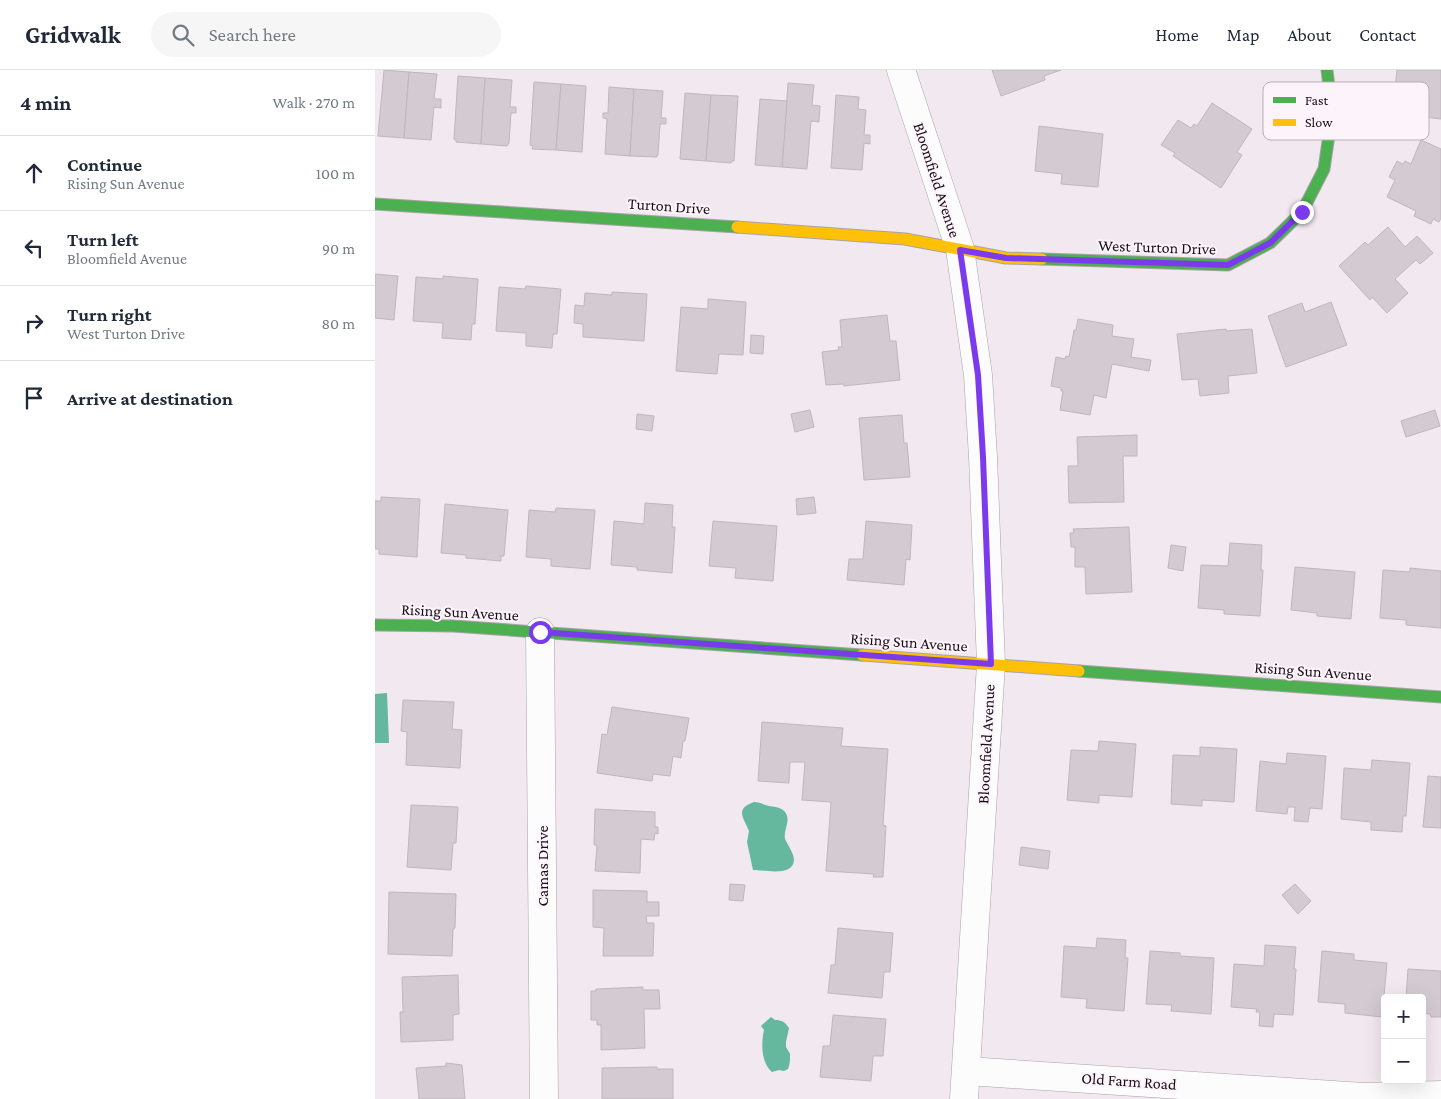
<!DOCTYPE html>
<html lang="en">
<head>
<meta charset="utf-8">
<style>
  body { margin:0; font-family:"Crimson Pro",serif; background:#f6f6f7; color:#1f2937 }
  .controls { position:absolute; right:15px; bottom:15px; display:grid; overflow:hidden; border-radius:5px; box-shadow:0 5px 20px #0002 }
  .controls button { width:45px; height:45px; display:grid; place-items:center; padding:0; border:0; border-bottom:1px solid #e0e1e3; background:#fff; color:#1f2937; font:25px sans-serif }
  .stop { position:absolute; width:15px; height:15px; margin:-11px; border:4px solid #7c3aed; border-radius:50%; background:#fff }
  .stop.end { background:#7c3aed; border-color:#fff; box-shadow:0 1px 5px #0008 }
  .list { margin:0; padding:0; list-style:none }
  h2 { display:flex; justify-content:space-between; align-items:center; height:65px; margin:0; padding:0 20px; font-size:21px }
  h2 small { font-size:16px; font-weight:400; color:#747a83 }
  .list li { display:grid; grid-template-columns:32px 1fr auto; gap:15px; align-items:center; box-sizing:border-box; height:75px; padding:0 20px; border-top:1px solid #e0e1e3 }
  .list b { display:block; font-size:19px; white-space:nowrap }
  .list p { margin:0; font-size:16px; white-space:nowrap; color:#747a83 }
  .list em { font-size:16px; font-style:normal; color:#747a83 }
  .icon { flex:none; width:28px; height:28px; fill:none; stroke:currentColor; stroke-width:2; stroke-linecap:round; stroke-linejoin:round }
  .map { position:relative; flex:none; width:1066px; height:1029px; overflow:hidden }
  header { display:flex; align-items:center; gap:30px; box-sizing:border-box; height:70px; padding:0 25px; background:#fff; border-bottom:1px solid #e0e1e3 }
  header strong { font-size:24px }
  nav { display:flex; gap:28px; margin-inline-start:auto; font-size:18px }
  .search { width:350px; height:45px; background:#f6f6f7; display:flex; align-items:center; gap:12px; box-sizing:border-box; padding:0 18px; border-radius:28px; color:#747a83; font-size:19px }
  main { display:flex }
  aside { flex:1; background:#fff }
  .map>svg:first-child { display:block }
</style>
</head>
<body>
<header>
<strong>Gridwalk</strong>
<div class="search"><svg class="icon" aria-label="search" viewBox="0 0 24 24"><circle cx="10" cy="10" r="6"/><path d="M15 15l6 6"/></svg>Search here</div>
<nav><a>Home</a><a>Map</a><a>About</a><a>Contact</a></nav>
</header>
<main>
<aside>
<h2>4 min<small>Walk · 270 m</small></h2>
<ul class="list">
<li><svg class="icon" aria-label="ahead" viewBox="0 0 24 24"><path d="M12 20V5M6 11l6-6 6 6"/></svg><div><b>Continue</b><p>Rising Sun Avenue</p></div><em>100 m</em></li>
<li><svg class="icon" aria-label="left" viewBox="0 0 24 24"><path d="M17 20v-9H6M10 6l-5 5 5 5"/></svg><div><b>Turn left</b><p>Bloomfield Avenue</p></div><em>90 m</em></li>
<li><svg class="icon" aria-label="right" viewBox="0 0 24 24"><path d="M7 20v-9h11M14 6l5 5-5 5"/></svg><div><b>Turn right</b><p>West Turton Drive</p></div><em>80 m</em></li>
<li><svg class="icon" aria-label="arrive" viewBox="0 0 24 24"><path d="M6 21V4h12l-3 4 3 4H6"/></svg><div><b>Arrive at destination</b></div></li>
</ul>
</aside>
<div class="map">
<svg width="1066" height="1029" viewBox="0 0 1066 1029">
  <rect width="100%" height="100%" fill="#f2e8f0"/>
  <!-- water -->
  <g fill="#65b89d">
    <path d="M12 623 14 673H0V624Z"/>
    <path d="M379 732C385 732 389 735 394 736 405 737 415 740 412 754 411 759 409 763 410 769 413 775 419 784 419 790 418 807 390 800 378 800L372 772 374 761C369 748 359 739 379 732Z"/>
    <path d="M396 947 400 950C407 950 410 952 414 958L411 972V977L415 984C415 989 415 995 413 999L409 1001 404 1000 397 1002C386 993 386 973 389 960L386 956Z"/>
  </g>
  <!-- building -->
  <g fill="#d3cbd1" stroke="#bfb7bd">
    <path d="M9 0 34 2 29 68 3 66Z"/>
    <path d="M617 0H686L669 6 670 10 626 26Z"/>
    <path d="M1022 0H1066V49L1032 45 1031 50 1017 48Z"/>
    <path d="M34 2 62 4 59 29H66V38L59 37 56 70 29 68Z"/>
    <path d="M83 6 110 8 106 74 81 72V70L79 69Z"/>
    <path d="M110 8 137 10 135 37H141V43H136L134 73 132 76 106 74Z"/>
    <path d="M159 12 186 14 181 80 157 79 158 76 155 75Z"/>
    <path d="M413 13 439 15 437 35 445 36 444 52 436 51 432 99 407 97Z"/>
    <path d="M186 14 211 16 207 82 181 80Z"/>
    <path d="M234 17 259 19 255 86 230 84 232 49 228 48V43H233Z"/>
    <path d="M259 19 288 21 286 48H291V54H285L283 85H282V87L255 86Z"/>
    <path d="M310 23 336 25 331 91 305 89Z"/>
    <path d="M336 25 363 26 359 91H357L356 93 331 91Z"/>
    <path d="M461 25 484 27 483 39 491 40 489 65H495V74L489 73 487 100 456 98Z"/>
    <path d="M385 29 412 31 407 97 380 95Z"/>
    <path d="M837 33 877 59 862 82 867 85 846 118 798 86 800 83 786 75 803 50 816 58 819 54 822 56Z"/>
    <path d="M664 56 728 64 723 117 686 114 687 104 660 101Z"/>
    <path d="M1046 70 1066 79V148L1064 152 1058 149 1056 154 1039 146 1041 141 1012 127 1020 110 1014 107 1022 91 1028 94 1030 91 1036 94Z"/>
    <path d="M1013 157 1030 177 1042 166 1058 183 1045 194 1041 190 1020 209 1033 223 1012 243 997 227 995 230 964 196 990 172 993 175Z"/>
    <path d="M0 204 23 206 19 250 0 248Z"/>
    <path d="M68 206 103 209 100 254H97L96 270 67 268 68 253 38 251 41 207 68 209Z"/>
    <path d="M151 216 186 219 182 264H178L177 278 151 276V263L121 261 124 217 150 219Z"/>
    <path d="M237 222 272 224 269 271 208 267V254L199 253 200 235 209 236 210 223 237 225Z"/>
    <path d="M333 229 371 232 368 285 344 284 342 304 301 301 306 237 333 239Z"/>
    <path d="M956 232 972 275 911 297 893 246 927 233 930 242Z"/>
    <path d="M512 245 515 271H521L525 310 469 316 468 314 451 315 447 282 464 280 463 277H467L465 250Z"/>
    <path d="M703 249 738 255 737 266 759 269 756 287 776 290 774 301 737 294 731 328 719 325 715 345 685 340 688 321H686V318L676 316 681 287 690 289 691 286 694 287 699 260H701Z"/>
    <path d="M851 259V261L877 259 882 303 853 306 854 323 825 326 823 309 807 310 802 264Z"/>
    <path d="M376 265 389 266 388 284 375 283Z"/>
    <path d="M435 340 439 357 420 362 416 344Z"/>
    <path d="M1060 340 1065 356 1031 367 1026 351Z"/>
    <path d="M262 344 279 346 277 361 261 359Z"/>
    <path d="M527 345 529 373H532L535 407 489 410 484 348Z"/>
    <path d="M762 365V386H748L749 432 694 433 693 396H703L702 367Z"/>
    <path d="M6 427 45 429 42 487 4 484V479H0V431H6Z"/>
    <path d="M439 427 441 443 422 445 421 429Z"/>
    <path d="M270 433 298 435 297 457H300L297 503 262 500V497L236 495 239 451 269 454Z"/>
    <path d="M70 434 133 440 129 486H126V491L91 488V485L66 483Z"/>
    <path d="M181 438 220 440 215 499 176 496V489L151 487 154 440 180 442Z"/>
    <path d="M338 451 402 456 398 511 360 508 361 498 334 496Z"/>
    <path d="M491 451 537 455 535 490 531 489 529 515 472 510 474 489H488Z"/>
    <path d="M754 457 757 522 711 524 710 497H700V477H696L695 463H699L698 459Z"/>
    <path d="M855 473 887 475 886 500H888L885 546 849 544V540L823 538 826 495 853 496Z"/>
    <path d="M796 475 811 477 808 501 793 498Z"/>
    <path d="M920 497 980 502 976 549 942 546V543L916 540Z"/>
    <path d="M1035 498 1066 501V558L1031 555V550L1005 548 1008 500 1035 502Z"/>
    <path d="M28 630 79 632 77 659 87 660 85 698 31 695 32 662 26 661Z"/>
    <path d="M237 637 314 648 310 671H308L306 688 298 686 295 706 278 704 277 711 222 703 227 664 232 665Z"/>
    <path d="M387 652 468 658 466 676 513 679 508 755 511 756 508 807H498L499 804 451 801 456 732 427 730 430 692H415L414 713 383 711Z"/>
    <path d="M724 671 761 674 757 727 724 725V733L692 730 696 680 723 681Z"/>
    <path d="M825 677 862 679 859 732 827 730V736L796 734 798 685 825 686Z"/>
    <path d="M912 683 951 686 947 739 935 738 933 752 919 751 920 737H913L912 744 881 741 885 691 911 694Z"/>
    <path d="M997 690 1035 693 1031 746H1028L1027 762 996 760V752L966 749 969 698 996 700Z"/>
    <path d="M1053 706 1066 707V758L1048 757Z"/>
    <path d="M36 735 83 737 81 773H78L76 800 32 797Z"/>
    <path d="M220 739 280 742V757H283V764L280 763 279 770 266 769 265 803 220 801 222 775H219Z"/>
    <path d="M646 777 675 781 673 799 644 795Z"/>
    <path d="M355 814 370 815 368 831 354 830Z"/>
    <path d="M920 814 936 831 923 844 907 825Z"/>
    <path d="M218 820 272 821V832H284V846H271L272 853H279L278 886H228L229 858 218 857Z"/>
    <path d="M14 822 81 824 80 858 78 859 77 886 13 884Z"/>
    <path d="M463 858 518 863 515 902H509L507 928 453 923 456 895H460Z"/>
    <path d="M722 868 751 870 750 888H753L749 941 711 938 712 929 686 927 689 876 721 878Z"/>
    <path d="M890 875 921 877 919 899H921L918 945 899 944 898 957 884 956 885 942H881L882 939 856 937 859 894 889 896Z"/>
    <path d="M775 881 805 883V886L839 888 836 944 796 941 797 935 771 934Z"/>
    <path d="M947 881 979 884V890L1012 893 1007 947 970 943V934L943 932Z"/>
    <path d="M1033 899 1066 901V947H1056L1055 944 1047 943V928H1031Z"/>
    <path d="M83 905 84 944 78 945V970L26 972 25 942H28L27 907Z"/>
    <path d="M268 917V920H284L285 939H269L270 978 226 980V955H222V950H216V921H221V919Z"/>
    <path d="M458 945 511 949 508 986H498L496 1011 445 1007 448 976H455Z"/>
    <path d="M71 993 87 995 90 1029H44L41 998 71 996Z"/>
    <path d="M282 997V999H298V1029H227V998Z"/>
  </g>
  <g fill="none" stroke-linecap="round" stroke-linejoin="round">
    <!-- street casing -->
    <g stroke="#a9a2a8" stroke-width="29">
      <g id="street">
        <path d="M526 0 585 179 603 305 608 387 616 594 589 1029"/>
        <path d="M165 562 169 1029"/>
        <path d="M592 1001 988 1027 1066 1025"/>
      </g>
    </g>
    <!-- fast casing -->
    <g stroke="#a9a2a8" stroke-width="13">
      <g id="fast">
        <path d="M0 134 362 157"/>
        <path d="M667 189 853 195 895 173 927 142 949 99 957 44 952 0"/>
        <path d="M0 555 78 556 487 585"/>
        <path d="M704 601 1066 627"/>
      </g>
    </g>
    <!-- slow casing -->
    <g stroke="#a9a2a8" stroke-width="13">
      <g id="slow">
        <path d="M362 157 530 169 631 188 667 189"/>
        <path d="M487 585 704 601"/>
      </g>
    </g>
    <!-- street -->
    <use href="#street" stroke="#fdfcfd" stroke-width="28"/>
    <!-- fast -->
    <use href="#fast" stroke="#4caf50" stroke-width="11"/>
    <!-- slow -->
    <use href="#slow" stroke="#ffc107" stroke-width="11"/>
  </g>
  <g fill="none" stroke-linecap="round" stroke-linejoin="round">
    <!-- route -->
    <path stroke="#7c3aed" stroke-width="6" d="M165 562 616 594 608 387 603 305 585 180 631 188 853 195 895 173 927 142"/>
  </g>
  <g text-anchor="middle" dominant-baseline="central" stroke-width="4" stroke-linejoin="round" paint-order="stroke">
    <!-- street labels -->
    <g font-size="16" fill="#160f14" stroke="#fdf4fb">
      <text transform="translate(562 110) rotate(72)">Bloomfield Avenue</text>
      <text transform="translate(294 136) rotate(4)">Turton Drive</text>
      <text transform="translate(782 177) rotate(2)">West Turton Drive</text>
      <text transform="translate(85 542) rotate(3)">Rising Sun Avenue</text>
      <text transform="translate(534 572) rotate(4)">Rising Sun Avenue</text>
      <text transform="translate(938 601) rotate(4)">Rising Sun Avenue</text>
      <text transform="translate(611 674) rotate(-87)">Bloomfield Avenue</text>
      <text transform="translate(167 796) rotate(-90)">Camas Drive</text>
      <text transform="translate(754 1011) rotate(4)">Old Farm Road</text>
    </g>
  </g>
  <!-- legend -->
  <rect x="888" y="12" width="166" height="58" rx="8" fill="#fdf4fb" stroke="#b8afb6" stroke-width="1"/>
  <rect x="898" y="27" width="23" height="6" fill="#4caf50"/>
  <rect x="898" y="49" width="23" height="7" fill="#ffc107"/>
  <g font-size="14" fill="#160f14">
    <text x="930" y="35">Fast</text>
    <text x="930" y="57">Slow</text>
  </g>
</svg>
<div class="controls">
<button>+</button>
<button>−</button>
</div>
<div class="stop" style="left:165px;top:562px"></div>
<div class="stop end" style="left:927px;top:142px"></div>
</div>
</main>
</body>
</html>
